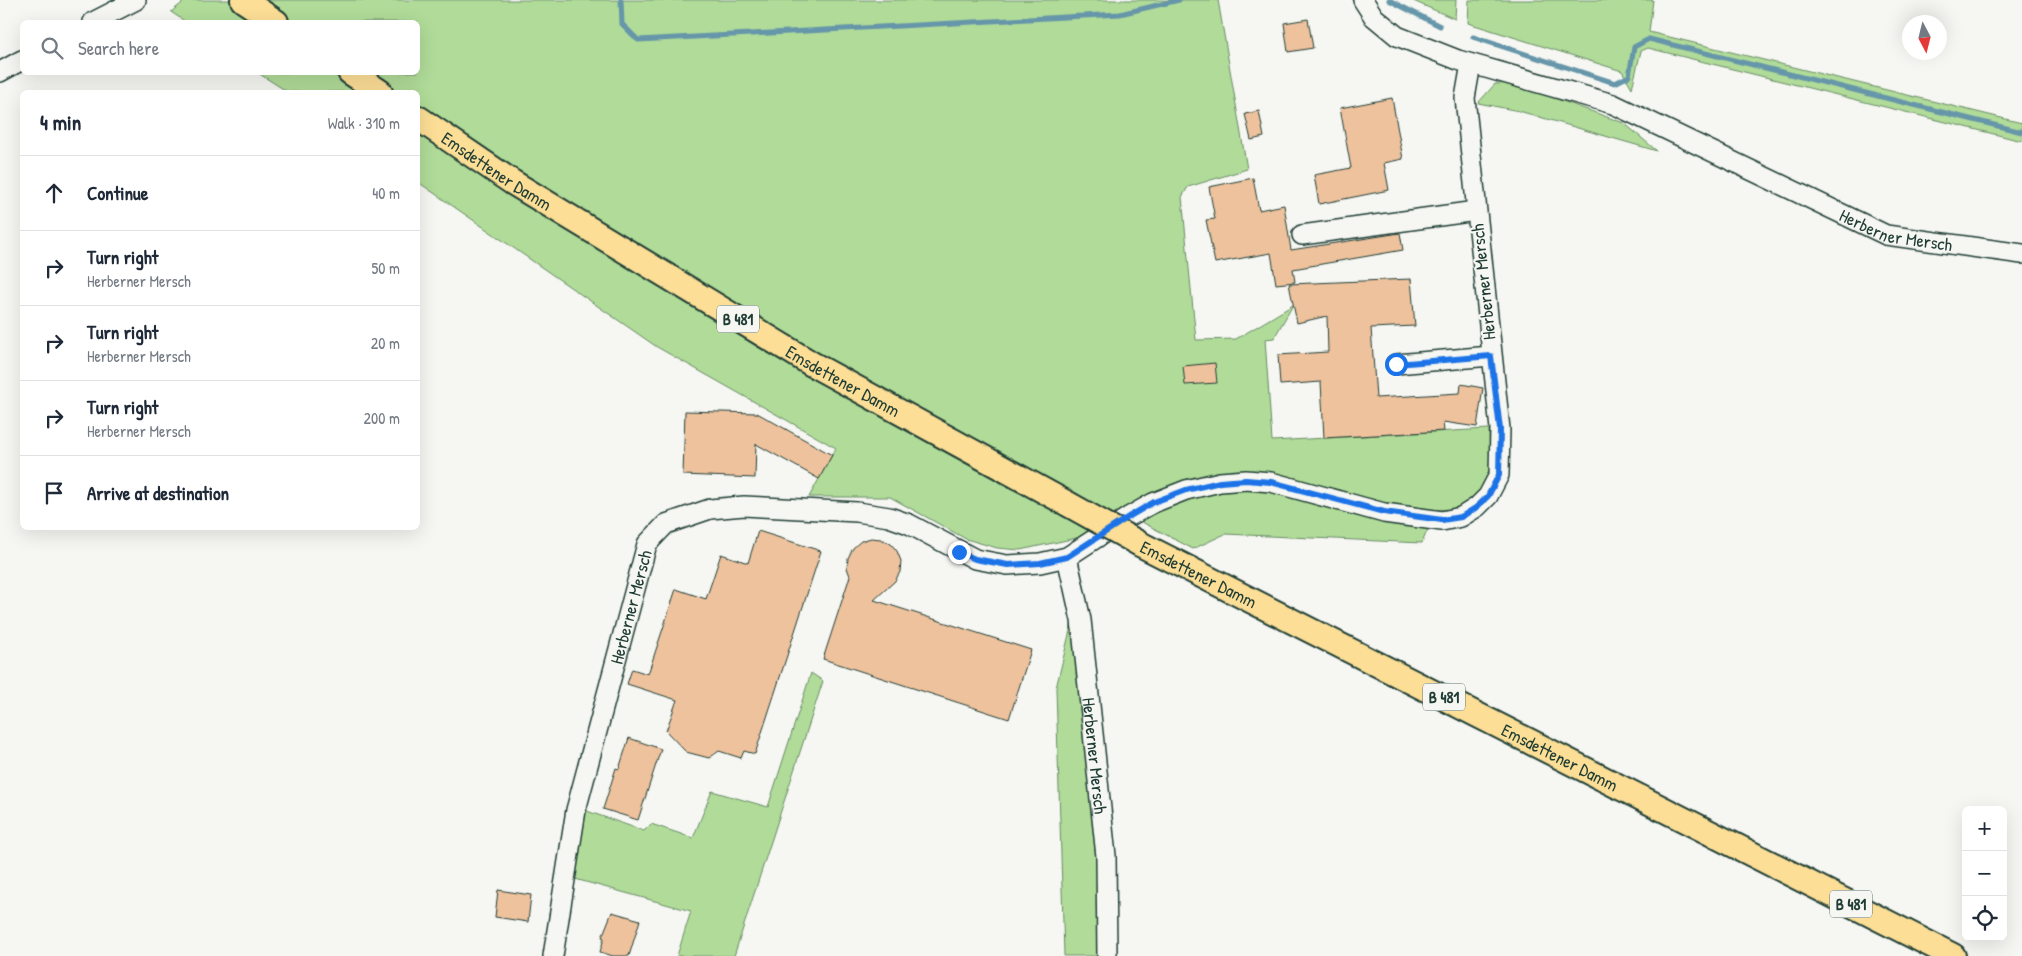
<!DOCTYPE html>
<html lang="en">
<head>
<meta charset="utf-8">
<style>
  body { margin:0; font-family:"Patrick Hand",sans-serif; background:#f2f2f3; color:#1f2937 }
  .controls { position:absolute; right:15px; bottom:15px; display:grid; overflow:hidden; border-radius:8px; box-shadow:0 5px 20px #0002 }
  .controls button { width:45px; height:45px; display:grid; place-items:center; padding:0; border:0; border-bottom:1px solid #e0e1e3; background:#fff; color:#1f2937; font:25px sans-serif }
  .compass { position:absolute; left:1902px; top:15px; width:45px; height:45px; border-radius:50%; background:#fff; box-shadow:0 5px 20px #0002; rotate:173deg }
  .stop { position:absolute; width:15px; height:15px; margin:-11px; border:4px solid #1a73e8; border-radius:50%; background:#fff }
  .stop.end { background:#1a73e8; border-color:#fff; box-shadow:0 1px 5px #0008 }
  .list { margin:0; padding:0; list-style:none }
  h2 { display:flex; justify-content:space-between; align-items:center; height:65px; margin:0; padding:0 20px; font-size:21px }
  h2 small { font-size:16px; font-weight:400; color:#747a83 }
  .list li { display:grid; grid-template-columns:32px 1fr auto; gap:15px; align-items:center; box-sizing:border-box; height:75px; padding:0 20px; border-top:1px solid #e0e1e3 }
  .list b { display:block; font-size:19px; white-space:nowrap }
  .list p { margin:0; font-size:16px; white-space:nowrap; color:#747a83 }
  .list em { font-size:16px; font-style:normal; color:#747a83 }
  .icon { flex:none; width:28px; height:28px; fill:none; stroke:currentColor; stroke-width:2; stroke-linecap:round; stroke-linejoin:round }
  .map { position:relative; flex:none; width:2022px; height:956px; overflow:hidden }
  .search { position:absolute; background:#fff; box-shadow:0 5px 20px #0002; left:20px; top:20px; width:400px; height:55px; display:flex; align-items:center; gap:12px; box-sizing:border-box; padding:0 18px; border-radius:8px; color:#747a83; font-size:19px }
  .panel { position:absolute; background:#fff; box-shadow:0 5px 20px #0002; left:20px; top:90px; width:400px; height:440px; border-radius:8px }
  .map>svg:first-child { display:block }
</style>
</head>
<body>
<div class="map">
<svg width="2022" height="956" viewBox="0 0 2022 956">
  <rect width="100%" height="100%" fill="#f6f6f2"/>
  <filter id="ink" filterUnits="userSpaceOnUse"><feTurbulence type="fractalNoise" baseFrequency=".02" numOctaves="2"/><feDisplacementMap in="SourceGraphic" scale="10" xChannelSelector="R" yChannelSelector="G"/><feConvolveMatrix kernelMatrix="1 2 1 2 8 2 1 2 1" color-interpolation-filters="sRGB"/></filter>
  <g filter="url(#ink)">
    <!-- green -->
    <g fill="#b0db98" stroke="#688c66">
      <path d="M186 0H1218L1247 169 1188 187 1182 197 1196 340 1236 339 1293 305 1274 338 1265 339 1272 441 1489 429 1490 470 1478 494 1461 509 1436 510 1422 543 1225 534 1193 549 1123 512 1086 536 1020 550 997 548 966 539 890 497H809L836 448 657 347 418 182V92H288L258 73 418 72V22H186L171 12Z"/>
      <path d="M1411 0H1456L1455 19Z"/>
      <path d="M1469 0H1653L1649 32 2022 123V141L1648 48 1641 51 1632 88 1622 71 1468 23Z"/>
      <path d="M1512 83 1624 123 1657 151 1519 111 1478 103 1495 84Z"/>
      <path d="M1072 622 1099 851 1100 956H1064L1056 688Z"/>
      <path d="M811 673 823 681 734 956H677L691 911 575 879 584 810 644 831 651 824 693 838 712 791 768 807Z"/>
    </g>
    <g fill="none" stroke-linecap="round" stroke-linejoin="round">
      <!-- stream -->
      <g stroke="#6696a9" stroke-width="5">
        <path d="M621 0 622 24 638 40 1120 14 1179 0"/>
        <path d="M1389 0 1440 26"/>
        <path d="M1473 37 1615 83 1629 76 1634 47 1649 39 2022 132"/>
      </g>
    </g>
    <!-- building -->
    <g fill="#eec29d" stroke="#1f3d34">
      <path d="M1308 19 1313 48 1288 52 1284 23Z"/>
      <path d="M1392 98 1403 159 1384 163 1389 190 1319 204 1314 175 1351 168 1340 108Z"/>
      <path d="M1259 111 1264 137 1251 140 1245 114Z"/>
      <path d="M1253 178 1259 210 1284 205 1291 250 1400 233 1403 250 1293 269 1295 282 1276 284 1271 253 1215 263 1206 220 1215 219 1209 187Z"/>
      <path d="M1411 279 1415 326 1371 328 1376 398 1460 393 1461 384 1483 388 1477 427 1443 422 1444 431 1324 438 1321 382 1280 385 1278 355 1328 352 1327 316 1297 323 1289 284Z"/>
      <path d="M1215 363 1217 383 1185 385 1183 366Z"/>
      <path d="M685 411 757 413 832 455 819 479 756 444 755 478 683 475Z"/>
      <path d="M758 531 821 551 755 754 744 751 741 758 719 751 709 758 686 752 666 731 677 700 627 684 632 669 648 674 676 589 706 599 721 554 748 563Z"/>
      <path d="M871 538 881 539 891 544 897 551 901 561 900 572 895 581 874 600 1031 650 1009 719 823 659 850 576 847 568 848 558 853 548 861 541Z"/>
      <path d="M629 738 661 749 638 820 603 809 616 768 619 769Z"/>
      <path d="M498 890 531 895 528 922 495 917Z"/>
      <path d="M612 912 640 920 629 956H613L600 952 604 938 602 937Z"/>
    </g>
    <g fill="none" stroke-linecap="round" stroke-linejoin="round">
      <!-- minor casing -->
      <g stroke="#1f3d34" stroke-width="22">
        <g id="minor">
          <path id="s1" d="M1363 0 1374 17 1397 36 1458 60 1613 104 1886 235 2022 254"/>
          <path d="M93 22 136 0"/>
          <path d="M0 72 22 60"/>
          <path d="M1302 235 1476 211"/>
          <path d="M1396 364 1491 356"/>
          <path id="s2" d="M1067 557 1081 620 1106 856 1107 956"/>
          <path id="s3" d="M553 956 576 810 647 544 666 524 710 509 744 506 857 512 889 517 909 524 975 559 1007 565 1040 563 1067 557 1130 516 1153 503 1186 490 1220 482 1246 480 1271 482 1384 513 1442 521 1461 517 1477 507 1488 496 1499 475 1500 429 1465 98 1471 64"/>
        </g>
      </g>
      <!-- major casing -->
      <g stroke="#1f3d34" stroke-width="28">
        <g id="major">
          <path d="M243 0 276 22"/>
          <path d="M350 72 380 92"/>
          <path id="s4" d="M418 118 512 182 812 364 1068 504"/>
          <path id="s5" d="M1140 544 1953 956"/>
        </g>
      </g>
      <!-- minor -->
      <use href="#minor" stroke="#f6f6f2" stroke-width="19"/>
      <!-- major -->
      <use href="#major" stroke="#fcde96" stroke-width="24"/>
      <!-- major-bridge casing -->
      <g stroke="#1f3d34" stroke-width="28" stroke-linecap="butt">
        <path id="major-bridge" d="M1068 504 1140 544"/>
      </g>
      <!-- major-bridge -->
      <use href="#major-bridge" stroke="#fcde96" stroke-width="24"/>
    </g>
  </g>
  <g fill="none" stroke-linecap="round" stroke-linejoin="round" filter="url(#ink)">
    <!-- route -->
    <path stroke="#1a73e8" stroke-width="6" d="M959 552 975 559 1008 565 1040 563 1067 557 1130 516 1154 502 1186 490 1220 482 1246 480 1271 482 1384 512 1442 520 1461 517 1477 507 1488 496 1499 475 1500 429 1491 356 1396 364"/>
  </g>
  <g text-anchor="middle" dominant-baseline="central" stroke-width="4.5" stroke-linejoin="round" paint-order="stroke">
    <!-- shield labels -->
    <g fill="#f6f6f2" stroke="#60746d" stroke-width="1">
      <rect x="717" y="305.5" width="42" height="27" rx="4"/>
      <rect x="1423" y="683.5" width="42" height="27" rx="4"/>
      <rect x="1830" y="890.5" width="42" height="27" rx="4"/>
    </g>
    <g font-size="16" font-weight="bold" fill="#1f3d34">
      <text x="738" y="319">B 481</text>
      <text x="1444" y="697">B 481</text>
      <text x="1851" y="904">B 481</text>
    </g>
    <!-- street labels -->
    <g font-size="18" fill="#1f3d34" stroke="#f6f6f2">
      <text stroke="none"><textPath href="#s4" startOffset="95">Emsdettener Damm</textPath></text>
      <text stroke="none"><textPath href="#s1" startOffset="588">Herberner Mersch</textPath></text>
      <text transform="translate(1483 282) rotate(-96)">Herberner Mersch</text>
      <text stroke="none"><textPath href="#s4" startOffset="500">Emsdettener Damm</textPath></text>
      <text stroke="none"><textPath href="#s5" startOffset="66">Emsdettener Damm</textPath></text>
      <text stroke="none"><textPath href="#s3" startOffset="358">Herberner Mersch</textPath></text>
      <text stroke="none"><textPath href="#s2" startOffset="201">Herberner Mersch</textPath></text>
      <text stroke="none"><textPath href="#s5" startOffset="471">Emsdettener Damm</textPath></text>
    </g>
  </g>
</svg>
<div class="controls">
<button>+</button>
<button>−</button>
<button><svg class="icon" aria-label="locate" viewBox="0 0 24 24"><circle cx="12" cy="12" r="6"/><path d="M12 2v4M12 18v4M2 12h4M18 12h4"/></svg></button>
</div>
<svg class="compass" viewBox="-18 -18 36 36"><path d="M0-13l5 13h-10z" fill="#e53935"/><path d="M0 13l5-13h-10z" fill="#747a83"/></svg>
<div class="stop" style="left:1396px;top:364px"></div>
<div class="stop end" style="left:959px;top:552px"></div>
<div class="search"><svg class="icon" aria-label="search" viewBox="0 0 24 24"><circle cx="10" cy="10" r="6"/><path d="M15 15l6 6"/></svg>Search here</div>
<section class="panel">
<h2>4 min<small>Walk · 310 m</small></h2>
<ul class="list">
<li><svg class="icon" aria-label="ahead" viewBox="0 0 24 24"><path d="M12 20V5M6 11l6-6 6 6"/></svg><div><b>Continue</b></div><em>40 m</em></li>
<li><svg class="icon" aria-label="right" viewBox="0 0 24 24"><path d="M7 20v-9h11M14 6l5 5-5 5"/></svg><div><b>Turn right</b><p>Herberner Mersch</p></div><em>50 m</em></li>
<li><svg class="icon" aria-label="right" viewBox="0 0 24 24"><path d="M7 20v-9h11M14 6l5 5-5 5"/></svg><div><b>Turn right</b><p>Herberner Mersch</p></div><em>20 m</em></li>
<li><svg class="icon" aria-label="right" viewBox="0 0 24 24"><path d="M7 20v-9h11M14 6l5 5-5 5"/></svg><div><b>Turn right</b><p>Herberner Mersch</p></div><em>200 m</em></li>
<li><svg class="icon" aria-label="arrive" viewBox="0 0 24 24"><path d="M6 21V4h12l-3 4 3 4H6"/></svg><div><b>Arrive at destination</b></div></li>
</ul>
</section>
</div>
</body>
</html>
